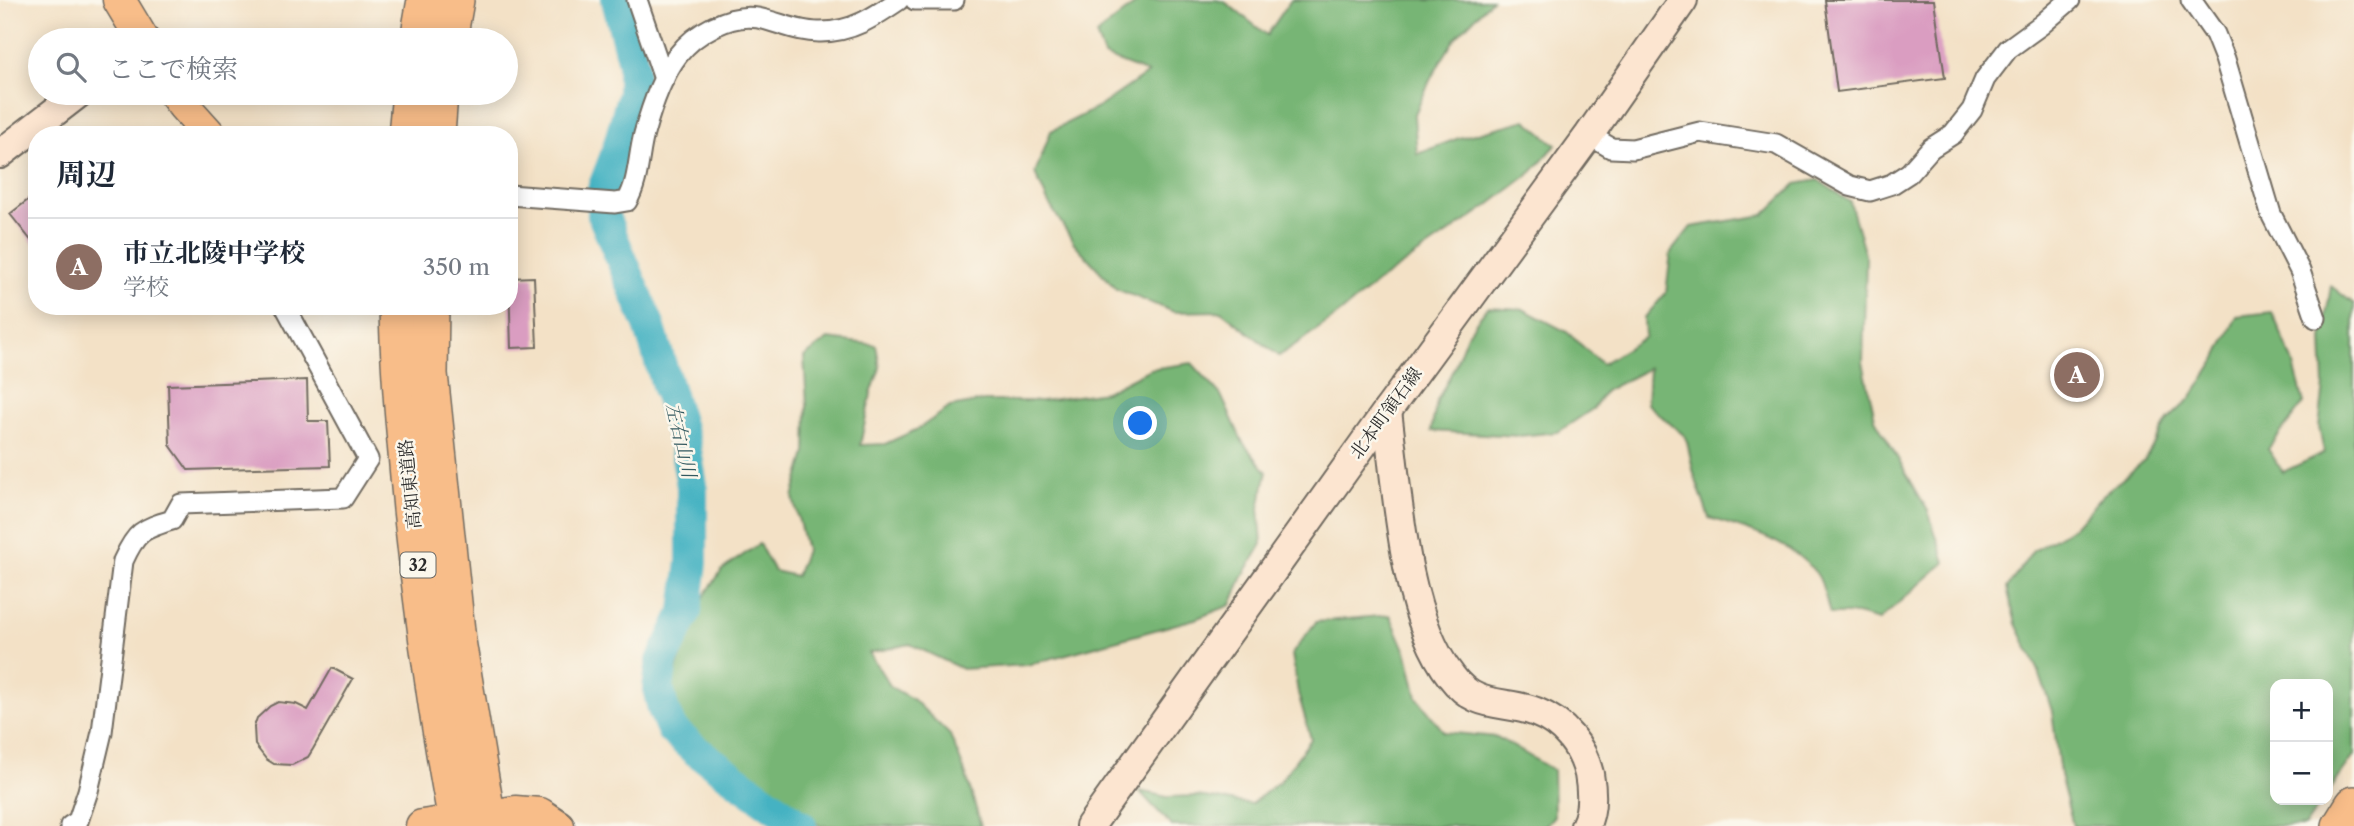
<!DOCTYPE html>
<html lang="ja">
<head>
<meta charset="utf-8">
<style>
  body { margin:0; font-family:"Libre Caslon Text","Noto Serif JP",serif; background:#f6f6f7; color:#1f2937 }
  .controls { position:absolute; right:21px; bottom:21px; display:grid; overflow:hidden; border-radius:14px; box-shadow:0 4px 18px #0003 }
  .controls button { width:63px; height:63px; display:grid; place-items:center; padding:0; border:0; border-bottom:2px solid #e0e1e3; background:#fff; color:#1f2937; font:35px sans-serif }
  .you { position:absolute; left:1141px; top:424px; width:24px; height:24px; margin:-18px; border:5px solid #fff; border-radius:50%; background:#1a73e8; box-shadow:0 0 0 10px #1a73e833 }
  .badge { display:grid; place-items:center; width:46px; height:46px; border-radius:50%; background:#111827; color:#fff; font-size:23px; font-weight:700 }
  .pin { position:absolute; translate:-50% -50%; border:4px solid #fff; box-shadow:0 2px 7px #0006 }
  .list { margin:0; padding:0; list-style:none }
  h2 { display:flex; justify-content:space-between; align-items:center; height:91px; margin:0; padding:0 28px; font-size:30px }
  h2 small { font-size:23px; font-weight:400; color:#747a83 }
  .list li { display:grid; grid-template-columns:46px 1fr auto; gap:21px; align-items:center; box-sizing:border-box; height:98px; padding:0 28px; border-top:2px solid #e0e1e3 }
  .list b { display:block; font-size:26px; white-space:nowrap }
  .list p { margin:0; font-size:23px; white-space:nowrap; color:#747a83 }
  .list em { font-size:23px; font-style:normal; color:#747a83 }
  .icon { flex:none; width:38px; height:38px; fill:none; stroke:currentColor; stroke-width:2; stroke-linecap:round; stroke-linejoin:round }
  .map { position:relative; flex:none; width:2354px; height:826px; overflow:hidden }
  .search { position:absolute; background:#fff; box-shadow:0 4px 18px #0003; left:28px; top:28px; width:490px; height:77px; display:flex; align-items:center; gap:18px; box-sizing:border-box; padding:0 24px; border-radius:38px; color:#747a83; font-size:26px }
  .panel { position:absolute; background:#fff; box-shadow:0 4px 18px #0003; left:28px; top:126px; width:490px; height:189px; border-radius:28px }
  .map>svg:first-child { display:block }
</style>
</head>
<body>
<div class="map">
<svg width="2354" height="826" viewBox="0 0 2354 826">
  <rect width="100%" height="100%" fill="#fbf7ec"/>
  <filter id="ink" filterUnits="userSpaceOnUse"><feTurbulence type="fractalNoise" baseFrequency=".0143" numOctaves="2"/><feDisplacementMap in="SourceGraphic" scale="14" xChannelSelector="R" yChannelSelector="G"/><feConvolveMatrix kernelMatrix="1 2 1 2 8 2 1 2 1" color-interpolation-filters="sRGB"/></filter>
  <filter id="wash" filterUnits="userSpaceOnUse"><feTurbulence type="fractalNoise" baseFrequency=".00686" numOctaves="4" result="noise"/><feDisplacementMap in="SourceGraphic" scale="28" xChannelSelector="R" yChannelSelector="G"/><feGaussianBlur stdDeviation="1.57" result="paint"/><feColorMatrix in="noise" values="0 0 0 0 0 0 0 0 0 0 0 0 0 0 0 0 0 1.4 0 .05"/><feComposite in="paint" operator="in"/></filter>
  <g filter="url(#wash)">
    <rect width="100%" height="100%" fill="#f3e1c6"/>
    <!-- forest -->
    <g fill="#77b575" stroke="#517050" stroke-width="2">
      <path d="M1140 0H1216L1225 2 1267 35 1291 0H1492L1455 38 1431 78 1414 116 1417 154 1459 138 1526 120 1556 145 1532 172 1485 208 1379 281 1339 314 1279 356 1221 311 1174 312 1116 289 1074 243 1048 202 1035 173 1051 131 1099 107 1148 73 1104 56 1096 35Z"/>
      <path d="M1818 180 1850 202 1866 258 1863 362 1875 419 1928 511 1945 562 1879 620 1856 614H1830C1826 602 1824 583 1816 573 1790 541 1746 529 1709 518L1694 474 1686 437 1647 404 1649 368 1605 391 1594 408 1558 432 1519 436 1431 431 1437 401 1454 368 1467 335 1487 307 1523 309 1567 332 1602 364 1645 337 1644 318 1666 293 1671 252 1691 227 1764 215 1796 184Z"/>
      <path d="M2331 286 2354 304V756L2328 793V684H2275V800H2323L2305 826H2073L2060 775 2052 711 2038 669 2016 624 2007 588 2033 551 2074 527 2103 495 2144 461 2168 420 2191 398 2217 358 2237 316 2272 312 2293 361 2304 403 2268 449 2283 472 2324 453 2319 427 2324 385 2322 339Z"/>
      <path d="M828 339 876 345 880 368 871 394 860 445 885 444 918 429 950 407 984 401H1042L1105 392 1150 369 1192 363 1221 395 1243 443 1267 472 1259 508 1262 544 1243 576 1231 605 1195 619 1027 665 962 669 910 644 869 653 891 687 914 700 950 735 966 775 981 826H820L702 742 683 722 670 688 699 604 722 570 759 544 774 571 796 576 806 550 793 497 806 453 807 406 804 357Z"/>
      <path d="M1390 615 1407 654 1417 697 1444 732 1497 737 1553 770 1554 816 1545 826H1172L1139 791 1167 797 1197 796 1251 804 1280 781 1311 739 1298 693 1292 654 1316 622Z"/>
    </g>
    <g fill="none" stroke-linecap="round" stroke-linejoin="round">
      <!-- river -->
      <path stroke="#45b2c2" stroke-width="32" d="M617 0 633 63V94L616 155 603 189V215L649 325 685 445 692 486V562L686 611 662 661 658 688 663 709 672 730 695 750 801 826"/>
    </g>
    <g id="blocks">
      <!-- building -->
      <g fill="#da9dc1">
        <path d="M1825 0H1934L1945 78 1837 92Z"/>
        <path d="M37 193V248L10 214Z"/>
        <path d="M534 277 537 347 511 348 509 278Z"/>
        <path d="M307 380 308 421H328L330 466 188 470 170 445 168 385Z"/>
        <path d="M332 668 353 679 313 749 308 757 292 765 274 764 266 759 255 745 254 727 257 718 270 706 278 702 296 704 308 710Z"/>
      </g>
    </g>
  </g>
  <g filter="url(#ink)">
    <use href="#blocks" fill-opacity="0" stroke="#716b61" stroke-width="2"/>
    <g fill="none" stroke-linecap="round" stroke-linejoin="round">
      <!-- street casing -->
      <g stroke="#716b61" stroke-width="23">
        <g id="street">
          <path d="M637 0 664 79"/>
          <path d="M915 0H954"/>
          <path d="M2191 0 2215 34 2225 59 2271 214 2300 271 2316 318"/>
          <path d="M1589 135 1611 148 1633 149 1700 132 1776 144 1850 186 1870 191 1892 184 1909 173 1931 148 1953 134 1972 110 1985 79 2008 49 2041 25 2070 0"/>
          <path d="M509 195 615 203 627 201C639 181 638 156 644 134 651 108 662 76 678 55 695 33 730 13 758 18 778 22 800 33 821 32 852 32 874 17 899 0"/>
          <path d="M70 826 78 821 88 791 102 732 123 561C136 532 142 529 172 520L181 504 343 498 368 459 285 306"/>
        </g>
      </g>
      <!-- secondary casing -->
      <g stroke="#716b61" stroke-width="32">
        <g id="secondary">
          <path d="M0 154 79 93"/>
          <path d="M1387 411C1397 488 1403 615 1451 676 1477 711 1503 699 1536 712 1564 723 1582 746 1589 774 1592 791 1593 811 1585 826"/>
          <path d="M1090 826 1387 411 1589 135 1683 0"/>
        </g>
      </g>
      <!-- primary casing -->
      <g stroke="#716b61" stroke-width="35">
        <g id="primary">
          <path d="M119 0 143 40"/>
          <path d="M174 93 183 105 210 135"/>
          <path d="M422 826 515 812 540 814 558 826"/>
        </g>
      </g>
      <!-- highway casing -->
      <g stroke="#716b61" stroke-width="40">
        <g id="highway">
          <path d="M419 40 426 0"/>
          <path d="M448 40 455 0"/>
          <path d="M407 135 411 93"/>
          <path d="M436 135 439 93"/>
          <path d="M398 306C399 374 406 441 412 509 423 615 438 721 458 826"/>
          <path d="M430 306 429 374 457 641 488 826"/>
          <path d="M2341 826 2354 805"/>
        </g>
      </g>
      <!-- street -->
      <use href="#street" stroke="#fff" stroke-width="19"/>
      <!-- secondary -->
      <use href="#secondary" stroke="#fce5d0" stroke-width="28"/>
      <!-- primary -->
      <use href="#primary" stroke="#f8bd89" stroke-width="32"/>
      <!-- highway -->
      <use href="#highway" stroke="#f8bd89" stroke-width="37"/>
    </g>
  </g>
  <g text-anchor="middle" dominant-baseline="central" stroke-width="5" stroke-linejoin="round" paint-order="stroke">
    <!-- shield labels -->
    <rect fill="#fbf7ec" stroke="#696865" stroke-width="2" x="400.5" y="552.5" width="35" height="25" rx="5"/>
    <g font-size="16" font-weight="bold" fill="#2b2b2b">
      <text x="418" y="565">32</text>
    </g>
    <!-- street labels -->
    <g font-size="18" fill="#2b2b2b" stroke="#fbf7ec">
      <text transform="translate(1386 413) rotate(-54)">北本町領石線</text>
      <text transform="translate(410 484) rotate(-96)">高知東道路</text>
    </g>
    <!-- water labels -->
    <g font-size="19" font-style="italic" fill="#345a60" stroke="#fbf7ec">
      <text transform="translate(681 440) rotate(77)">左右山川</text>
    </g>
  </g>
</svg>
<div class="controls">
<button>+</button>
<button>−</button>
</div>
<div class="you"></div>
<div class="pin badge" style="left:2077px;top:375px;background:#8d6e63">A</div>
<div class="search"><svg class="icon" aria-label="search" viewBox="0 0 24 24"><circle cx="10" cy="10" r="6"/><path d="M15 15l6 6"/></svg>ここで検索</div>
<section class="panel">
<h2>周辺<small></small></h2>
<ul class="list">
<li><span class="badge" style="background:#8d6e63">A</span><div><b>市立北陵中学校</b><p>学校</p></div><em>350 m</em></li>
</ul>
</section>
</div>
</body>
</html>
